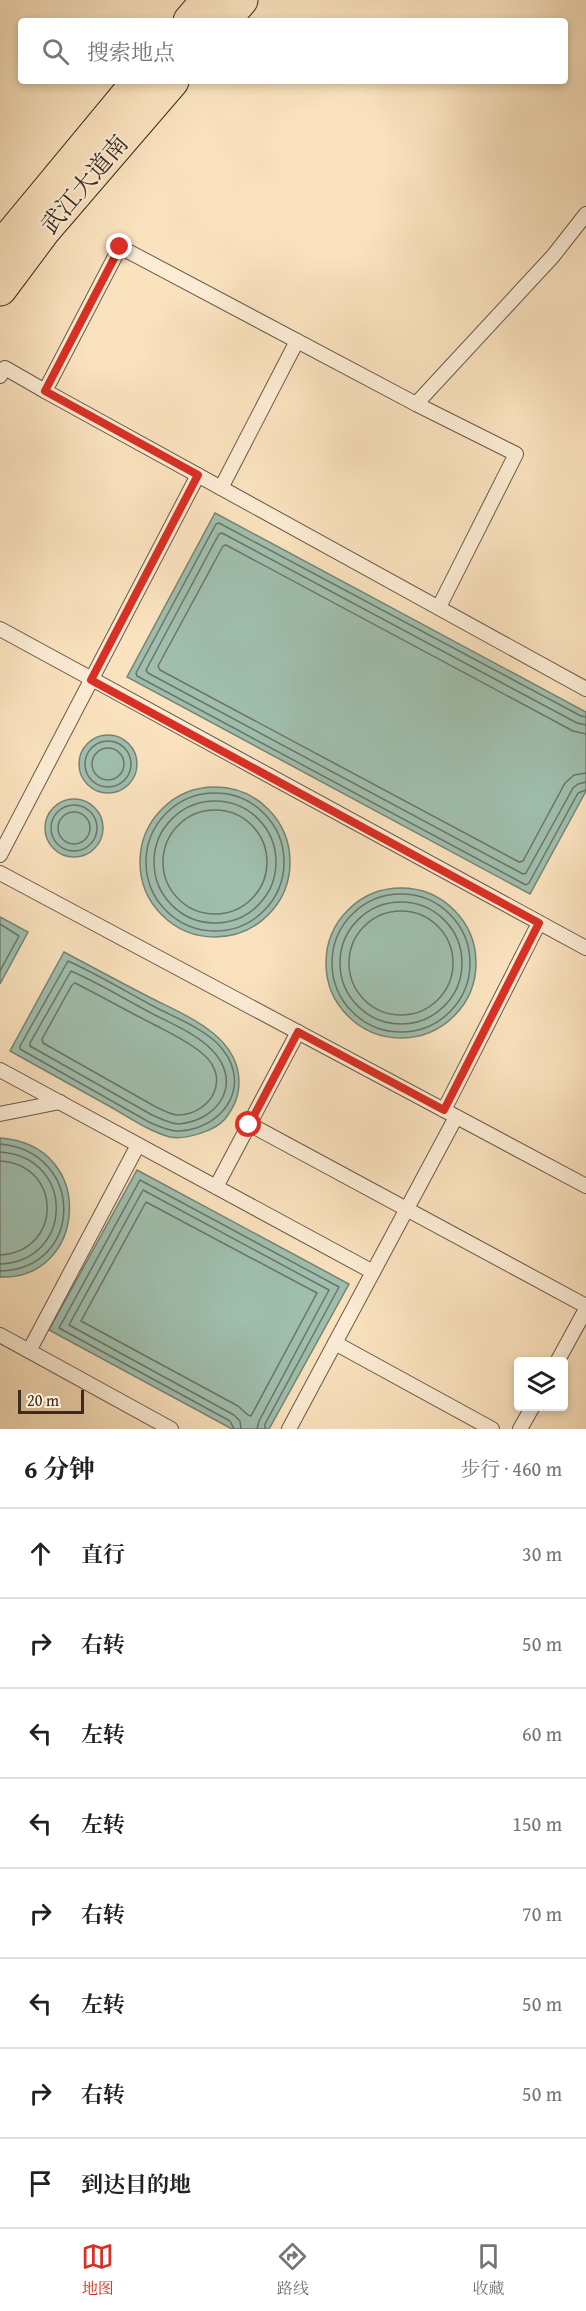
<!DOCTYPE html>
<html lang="zh">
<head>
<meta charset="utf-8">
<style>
  body { margin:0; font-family:"Gentium Book Plus","Noto Serif SC",serif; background:#f2f2f2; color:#222 }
  .controls { position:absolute; right:18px; bottom:18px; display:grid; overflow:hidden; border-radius:6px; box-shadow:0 3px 9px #0003 }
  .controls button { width:54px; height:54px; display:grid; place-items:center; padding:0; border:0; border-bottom:2px solid #e0e0e0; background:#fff; color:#222; font:30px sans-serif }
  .scale { position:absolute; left:18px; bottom:15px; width:66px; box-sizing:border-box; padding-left:6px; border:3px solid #3b2b21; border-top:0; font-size:16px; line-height:21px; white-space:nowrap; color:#3b2b21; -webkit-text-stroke:4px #fcecd5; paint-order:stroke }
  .stop { position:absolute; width:18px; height:18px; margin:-14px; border:4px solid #d93025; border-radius:50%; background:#fff }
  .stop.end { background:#d93025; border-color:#fff; box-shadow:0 2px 6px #0008 }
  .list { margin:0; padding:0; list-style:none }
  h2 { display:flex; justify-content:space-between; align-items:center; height:78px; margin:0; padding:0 24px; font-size:26px }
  h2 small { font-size:20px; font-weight:400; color:#767676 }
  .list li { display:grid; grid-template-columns:39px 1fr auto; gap:18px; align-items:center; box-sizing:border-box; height:90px; padding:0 24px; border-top:2px solid #e0e0e0 }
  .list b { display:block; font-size:22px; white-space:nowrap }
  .list em { font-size:20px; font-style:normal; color:#767676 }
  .icon { flex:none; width:33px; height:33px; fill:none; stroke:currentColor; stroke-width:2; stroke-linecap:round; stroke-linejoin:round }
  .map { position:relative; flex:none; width:586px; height:1429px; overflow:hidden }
  .search { position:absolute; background:#fff; box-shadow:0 3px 9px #0003; left:18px; right:18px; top:18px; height:66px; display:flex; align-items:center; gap:15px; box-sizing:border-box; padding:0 21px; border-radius:6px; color:#767676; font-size:22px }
  .sheet { height:798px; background:#fff }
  nav { display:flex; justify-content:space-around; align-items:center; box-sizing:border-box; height:84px; border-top:2px solid #e0e0e0; background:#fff; font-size:16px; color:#767676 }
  nav a { display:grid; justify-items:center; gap:3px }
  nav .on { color:#d93025 }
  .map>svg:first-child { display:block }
</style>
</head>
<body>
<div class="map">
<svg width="586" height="1429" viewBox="0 0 586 1429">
  <rect width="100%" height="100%" fill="#fae2be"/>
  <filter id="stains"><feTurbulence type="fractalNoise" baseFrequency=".00333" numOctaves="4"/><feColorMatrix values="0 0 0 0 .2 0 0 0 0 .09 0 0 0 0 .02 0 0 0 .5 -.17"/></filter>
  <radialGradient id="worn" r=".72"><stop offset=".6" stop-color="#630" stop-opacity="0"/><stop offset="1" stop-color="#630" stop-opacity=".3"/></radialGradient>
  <!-- water -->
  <g fill="#9fbead" stroke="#778375" stroke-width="1.5">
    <path d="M215 513 586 712V791L530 894 127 677Z"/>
    <circle cx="108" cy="764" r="29"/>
    <circle cx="215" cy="862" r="75"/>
    <circle cx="74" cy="828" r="29"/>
    <circle cx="401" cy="963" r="75"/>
    <path d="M0 917 28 932 0 984Z"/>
    <path d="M64 952C92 967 120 982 149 997 184 1015 239 1035 239 1082 239 1097 234 1107 225 1119 215 1131 185 1140 170 1137 148 1131 129 1117 109 1106 76 1088 43 1069 10 1051Z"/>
    <path d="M0 1138C99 1145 86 1281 0 1277Z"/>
    <path d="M137 1170 349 1284 269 1429H232L49 1330Z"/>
  </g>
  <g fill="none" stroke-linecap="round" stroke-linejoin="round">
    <!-- shore -->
    <g stroke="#6d7467" stroke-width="1.5">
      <path d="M586 717 581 716 219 523 216 524 136 673 137 676 526 885 529 883 578 793 586 790"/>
      <path d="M586 725 577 723 222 533 219 534 146 670 148 673 523 874 526 873 573 788 578 784 586 782"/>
      <path d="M586 734 573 731 226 545 223 546 158 666 160 670 519 862 523 861 565 783 574 775 586 773"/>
      <circle cx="108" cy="764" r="23"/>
      <circle cx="108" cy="764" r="16"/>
      <circle cx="215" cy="862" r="69"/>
      <circle cx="215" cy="862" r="61"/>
      <circle cx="74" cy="828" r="23"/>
      <circle cx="215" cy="862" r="52"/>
      <circle cx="74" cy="828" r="16"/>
      <circle cx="401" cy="963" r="69"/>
      <circle cx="401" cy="963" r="61"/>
      <circle cx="401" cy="963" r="52"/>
      <path d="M0 924 19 936 0 971"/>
      <path d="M68 961C97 974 125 991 153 1006 174 1017 200 1027 217 1043 254 1080 228 1127 180 1131 170 1132 158 1126 149 1122L20 1049V1046Z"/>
      <path d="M71 971C99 983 126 1000 153 1014 172 1024 197 1034 212 1050 243 1082 220 1120 179 1124 170 1124 160 1118 152 1115L30 1046V1043Z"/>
      <path d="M75 983C101 996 127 1011 153 1024 170 1033 190 1042 204 1055 231 1079 211 1114 178 1115 171 1115 163 1110 156 1107L43 1043 42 1039 72 985Z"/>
      <path d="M0 1144C86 1152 84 1269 0 1271"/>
      <path d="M0 1152C76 1157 74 1261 0 1264"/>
      <path d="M0 1161C63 1165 63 1251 0 1255"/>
      <path d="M146 1202 317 1293 251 1416 248 1415 238 1406 81 1321Z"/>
      <path d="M234 1429 230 1421 59 1328 140 1180 339 1287 265 1424V1429"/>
      <path d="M241 1429 240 1421 234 1415 69 1325 143 1190 329 1290 259 1421 257 1429"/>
    </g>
    <!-- lane casing -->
    <g stroke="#6b5948" stroke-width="16">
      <g id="lane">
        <path d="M0 376 5 368 45 391 120 247 416 404 516 454 439 607"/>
        <path d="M45 391 586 689"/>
        <path d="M416 404 553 256 586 214"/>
        <path d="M221 488 297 341"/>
        <path d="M0 629 586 948"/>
        <path d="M0 855 198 475"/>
        <path d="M0 873 586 1186"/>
        <path d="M0 1070 373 1272"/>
        <path d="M444 1110 539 923"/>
        <path d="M0 1114 60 1102"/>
        <path d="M249 1124 586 1306"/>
        <path d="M216 1187 298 1032"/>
        <path d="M0 1335 171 1429"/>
        <path d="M335 1343 492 1429"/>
        <path d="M29 1351 138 1145"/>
        <path d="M557 1362 586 1309"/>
        <path d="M289 1429 456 1117"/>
        <path d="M520 1429 533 1406"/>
      </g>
    </g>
    <!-- primary casing -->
    <g stroke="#3b2b21" stroke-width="35">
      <g id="primary">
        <path d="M190 21 208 0"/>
        <path d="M223 21 241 0"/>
        <path d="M0 249 139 81"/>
        <path d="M0 289 44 230 172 81"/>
      </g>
    </g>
    <!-- lane -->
    <use href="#lane" stroke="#fcecd5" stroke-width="14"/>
    <!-- primary -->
    <use href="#primary" stroke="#fae2be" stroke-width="33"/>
  </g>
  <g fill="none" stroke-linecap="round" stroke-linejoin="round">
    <!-- route -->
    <path stroke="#d93025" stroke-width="8" d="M120 247 45 391 198 475 91 680 539 923 444 1110 298 1032 249 1125"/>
  </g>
  <g text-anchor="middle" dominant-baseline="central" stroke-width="4.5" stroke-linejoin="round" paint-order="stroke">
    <!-- street labels -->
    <g font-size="24" fill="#3b2b21" stroke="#fcecd5">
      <text transform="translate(84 184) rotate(-50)">武江大道南</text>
    </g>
  </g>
  <rect width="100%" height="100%" filter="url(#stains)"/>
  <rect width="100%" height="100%" fill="url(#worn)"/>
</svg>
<div class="controls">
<button><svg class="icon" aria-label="layers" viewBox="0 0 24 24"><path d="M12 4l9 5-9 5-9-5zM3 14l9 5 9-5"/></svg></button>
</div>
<div class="scale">20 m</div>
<div class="stop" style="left:249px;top:1125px"></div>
<div class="stop end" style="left:120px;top:247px"></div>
<div class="search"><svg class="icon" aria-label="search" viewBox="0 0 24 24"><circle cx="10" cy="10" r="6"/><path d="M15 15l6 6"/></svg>搜索地点</div>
</div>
<section class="sheet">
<h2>6 分钟<small>步行 · 460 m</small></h2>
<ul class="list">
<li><svg class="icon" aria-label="ahead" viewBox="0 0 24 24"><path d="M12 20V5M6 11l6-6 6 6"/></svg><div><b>直行</b></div><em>30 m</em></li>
<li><svg class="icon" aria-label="right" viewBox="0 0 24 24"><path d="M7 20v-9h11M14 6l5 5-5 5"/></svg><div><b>右转</b></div><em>50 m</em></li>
<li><svg class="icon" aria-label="left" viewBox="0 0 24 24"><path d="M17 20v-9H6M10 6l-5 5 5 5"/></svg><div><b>左转</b></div><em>60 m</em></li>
<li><svg class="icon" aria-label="left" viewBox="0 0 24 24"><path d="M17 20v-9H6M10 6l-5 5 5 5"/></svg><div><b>左转</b></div><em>150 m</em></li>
<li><svg class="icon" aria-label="right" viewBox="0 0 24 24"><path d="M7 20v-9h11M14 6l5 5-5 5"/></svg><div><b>右转</b></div><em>70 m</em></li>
<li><svg class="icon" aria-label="left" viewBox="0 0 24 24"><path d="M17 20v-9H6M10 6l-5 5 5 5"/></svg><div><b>左转</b></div><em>50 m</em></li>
<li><svg class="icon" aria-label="right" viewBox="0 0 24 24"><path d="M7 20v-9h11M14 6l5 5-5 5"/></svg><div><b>右转</b></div><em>50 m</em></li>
<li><svg class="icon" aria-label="arrive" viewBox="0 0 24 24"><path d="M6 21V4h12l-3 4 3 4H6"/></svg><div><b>到达目的地</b></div></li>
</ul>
</section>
<nav>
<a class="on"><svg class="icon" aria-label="map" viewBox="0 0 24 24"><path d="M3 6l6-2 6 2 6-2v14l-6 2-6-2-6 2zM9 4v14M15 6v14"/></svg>地图</a>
<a><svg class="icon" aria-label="directions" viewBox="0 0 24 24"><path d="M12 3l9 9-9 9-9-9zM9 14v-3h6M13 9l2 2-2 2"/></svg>路线</a>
<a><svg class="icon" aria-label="saved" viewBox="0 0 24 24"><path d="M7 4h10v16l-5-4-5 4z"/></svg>收藏</a>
</nav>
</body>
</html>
